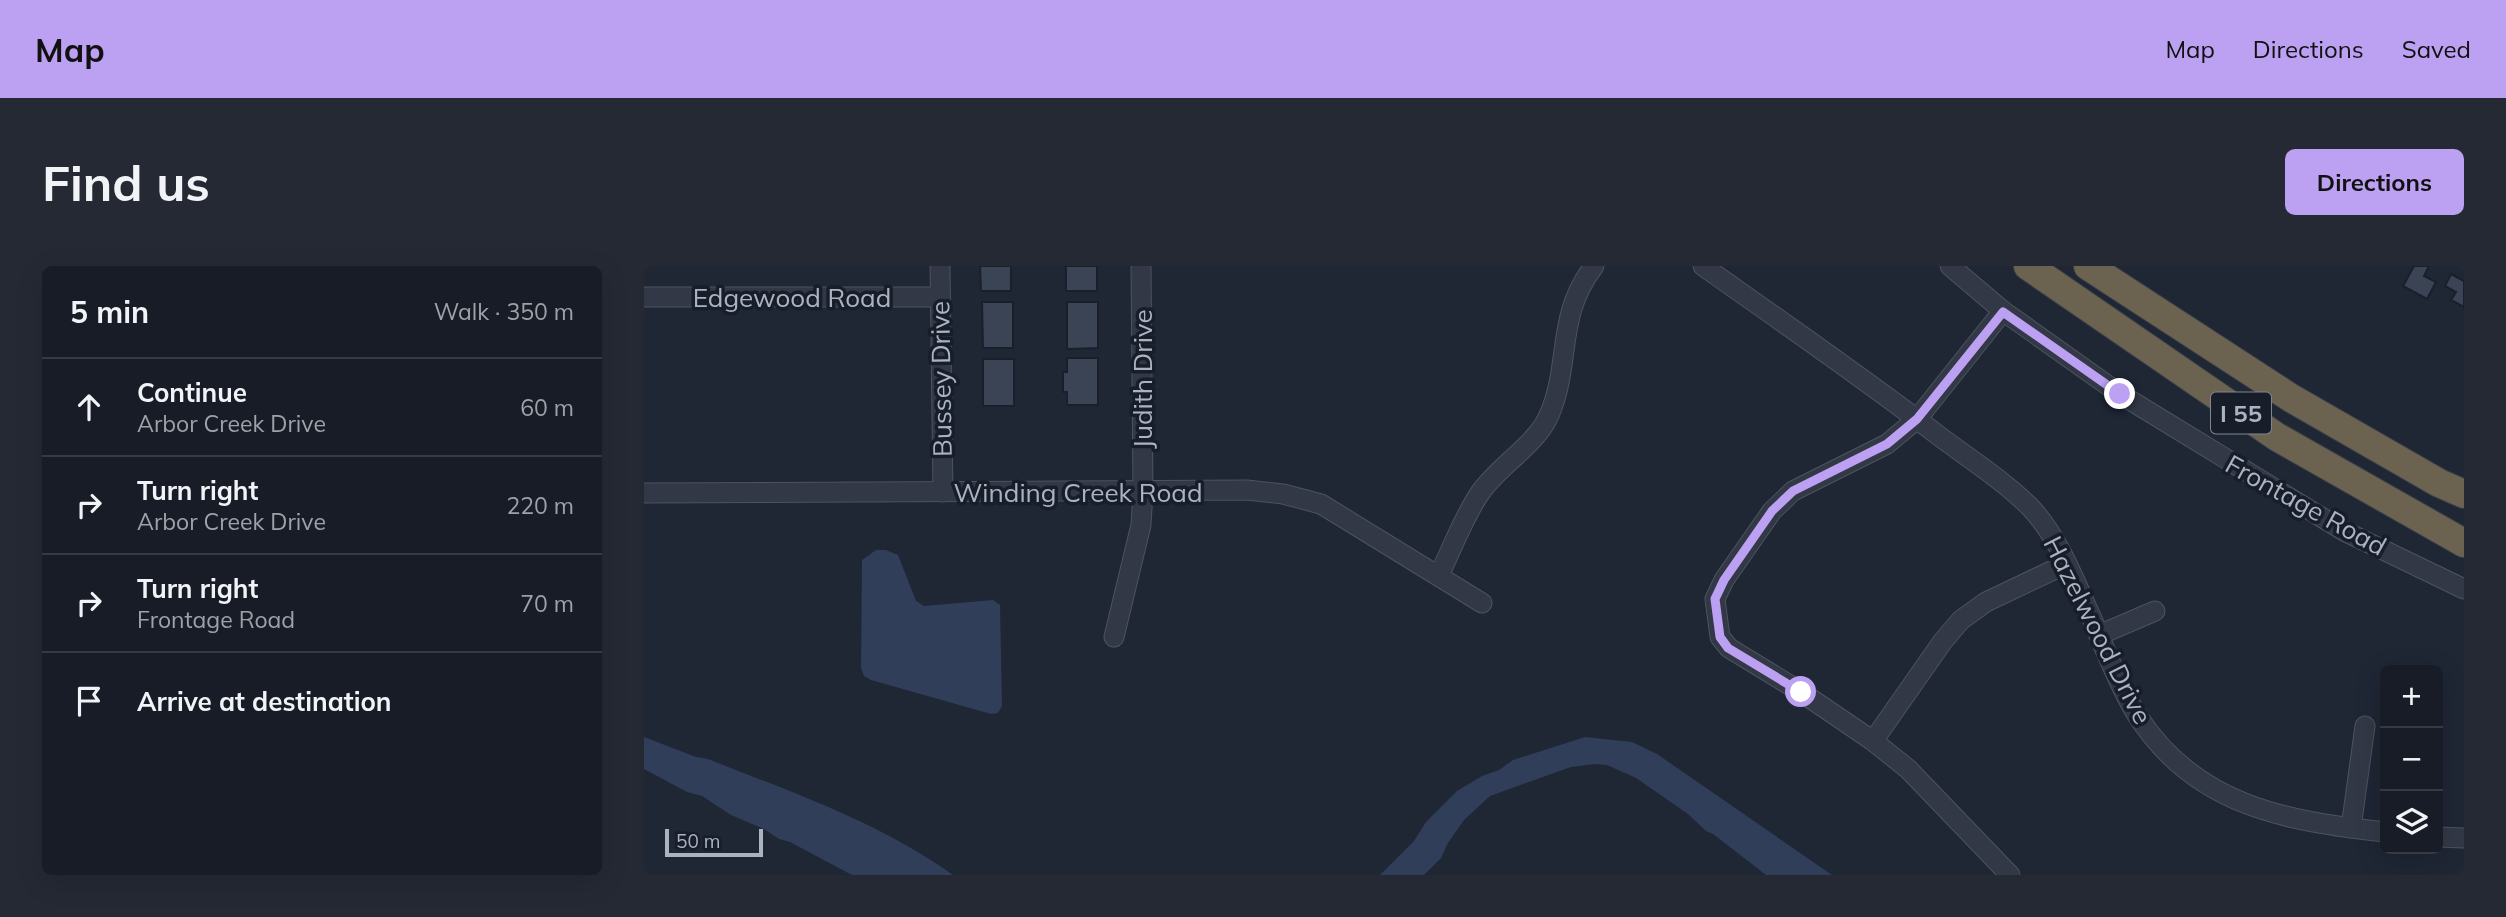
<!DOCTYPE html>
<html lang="en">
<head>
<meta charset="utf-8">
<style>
  body { margin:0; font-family:Mulish,sans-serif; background:#242933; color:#f1f3f6 }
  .controls { position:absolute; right:21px; bottom:21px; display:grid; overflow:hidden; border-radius:10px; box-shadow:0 7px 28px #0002 }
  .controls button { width:63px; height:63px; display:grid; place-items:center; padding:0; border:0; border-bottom:2px solid #363a44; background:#171c27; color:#f1f3f6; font:35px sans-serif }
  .scale { position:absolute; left:21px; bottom:18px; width:98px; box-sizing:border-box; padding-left:7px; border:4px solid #abb3c2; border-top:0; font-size:19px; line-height:24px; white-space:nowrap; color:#abb3c2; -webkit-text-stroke:5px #181e29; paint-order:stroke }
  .stop { position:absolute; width:21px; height:21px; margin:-16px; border:5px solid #bca0f2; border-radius:50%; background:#fff }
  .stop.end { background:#bca0f2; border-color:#fff; box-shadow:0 2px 7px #0008 }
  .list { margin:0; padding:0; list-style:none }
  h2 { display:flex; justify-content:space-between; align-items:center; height:91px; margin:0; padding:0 28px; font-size:30px }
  h2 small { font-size:23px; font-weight:400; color:#9ea1a7 }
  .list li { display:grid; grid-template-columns:46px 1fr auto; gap:21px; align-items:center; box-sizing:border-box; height:98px; padding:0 28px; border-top:2px solid #363a44 }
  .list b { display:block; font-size:26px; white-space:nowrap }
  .list p { margin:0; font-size:23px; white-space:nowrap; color:#9ea1a7 }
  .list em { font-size:23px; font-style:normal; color:#9ea1a7 }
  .icon { flex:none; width:38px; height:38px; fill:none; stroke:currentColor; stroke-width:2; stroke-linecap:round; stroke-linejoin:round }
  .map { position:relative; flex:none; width:1820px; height:609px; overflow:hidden; border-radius:10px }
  header { display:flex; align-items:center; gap:42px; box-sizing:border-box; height:98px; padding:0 35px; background:#bca0f2; color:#111 }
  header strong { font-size:33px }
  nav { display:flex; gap:38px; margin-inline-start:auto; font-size:24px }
  .intro { display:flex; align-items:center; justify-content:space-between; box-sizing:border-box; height:168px; padding:0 42px }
  h1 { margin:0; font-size:49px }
  .button { padding:18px 32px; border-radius:10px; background:#bca0f2; color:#111; font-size:24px; font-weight:700 }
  main { display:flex; gap:42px; padding:0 42px }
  aside { flex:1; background:#171c27; border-radius:10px; box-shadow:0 7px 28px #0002 }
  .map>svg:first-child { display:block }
</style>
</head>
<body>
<header>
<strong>Map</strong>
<nav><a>Map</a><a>Directions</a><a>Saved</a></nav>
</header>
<div class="intro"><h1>Find us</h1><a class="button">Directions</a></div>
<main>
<aside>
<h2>5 min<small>Walk · 350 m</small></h2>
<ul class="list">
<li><svg class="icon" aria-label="ahead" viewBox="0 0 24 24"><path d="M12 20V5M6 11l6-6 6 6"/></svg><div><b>Continue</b><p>Arbor Creek Drive</p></div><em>60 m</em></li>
<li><svg class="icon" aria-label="right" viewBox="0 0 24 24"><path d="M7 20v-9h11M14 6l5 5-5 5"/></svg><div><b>Turn right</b><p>Arbor Creek Drive</p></div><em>220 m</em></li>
<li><svg class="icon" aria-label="right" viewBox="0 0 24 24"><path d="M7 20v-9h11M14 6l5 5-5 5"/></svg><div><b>Turn right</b><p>Frontage Road</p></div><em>70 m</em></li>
<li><svg class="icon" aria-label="arrive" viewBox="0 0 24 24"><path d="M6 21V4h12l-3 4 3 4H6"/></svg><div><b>Arrive at destination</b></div></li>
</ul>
</aside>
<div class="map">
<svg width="1820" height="609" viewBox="0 0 1820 609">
  <rect width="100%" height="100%" fill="#1f2634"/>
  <!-- water -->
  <g fill="#303e5a">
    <path d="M232 284H242L254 289 272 335 280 340 349 334 356 339 358 440 354 447 347 448 227 414 220 410 217 402 218 294Z"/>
    <path d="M0 471 52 491 64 493C147 526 235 556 309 609H208L146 576 135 573 120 563 87 549 58 530 43 526 0 503Z"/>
    <path d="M941 471 988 476 1013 488 1188 609H1122L1069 568 1062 565 1044 548 992 512 963 499 951 498 927 501 846 530 820 554 804 577 797 592 780 609H736L770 575 782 556 813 525 838 510 855 504 869 494Z"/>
  </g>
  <!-- building -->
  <g fill="#3b4455" stroke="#1a202b" stroke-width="2">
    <path d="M336 0H367V25H337Z"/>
    <rect x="422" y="0" width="31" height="25"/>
    <path d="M1770 0H1785L1780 10 1792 16 1783 33 1759 20Z"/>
    <path d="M1807 8 1820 15V41L1807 34 1812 26 1801 20Z"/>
    <path d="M338 36H369V82H339Z"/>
    <path d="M423 36H454V82L423 83Z"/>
    <path d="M423 92H454V139H423V126H419V106H423Z"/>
    <rect x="339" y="93" width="31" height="47"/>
  </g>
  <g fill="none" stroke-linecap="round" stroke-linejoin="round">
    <!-- minor casing -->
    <g stroke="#4d5360" stroke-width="21">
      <g id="minor">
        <path d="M296 0 299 226"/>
        <path d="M1059 0C1138 56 1218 111 1295 170 1326 193 1360 215 1387 242 1415 272 1431 316 1448 353 1461 383 1476 422 1493 449 1551 540 1642 555 1741 566"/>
        <path d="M1306 0 1359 45 1476 128 1700 265 1820 323"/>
        <path d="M0 31H296"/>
        <path d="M1359 45 1273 153 1243 178 1149 225 1128 245 1080 314 1071 333 1076 371 1085 382 1157 426 1229 475 1264 503 1366 609"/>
        <path d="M0 227 603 224 639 228 677 238 838 337"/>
        <path d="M795 309C808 283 819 252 836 227 855 199 894 178 906 147 927 96 912 49 950 0"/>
        <path d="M1455 369 1511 345"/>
        <path d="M470 371 497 259 499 225 497 0"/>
        <path d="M1229 475 1299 375 1317 354 1342 336 1422 298"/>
        <path d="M1707 562 1721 460"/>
        <path d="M1794 571 1820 572"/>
      </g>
    </g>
    <!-- highway casing -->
    <g stroke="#3a404c" stroke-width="30">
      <g id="highway">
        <path d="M1384 0 1633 171 1820 277"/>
        <path d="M1444 0 1647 132 1795 217 1820 228"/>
      </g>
    </g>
    <!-- minor -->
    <use href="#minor" stroke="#323845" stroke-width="19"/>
    <!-- highway -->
    <use href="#highway" stroke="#6b624f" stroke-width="28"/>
  </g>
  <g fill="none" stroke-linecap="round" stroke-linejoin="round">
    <!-- route -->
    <path stroke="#bca0f2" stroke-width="9" d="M1157 426 1084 382 1076 371 1071 333 1080 314 1128 245 1149 225 1243 178 1273 153 1359 46 1476 128"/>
  </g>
  <g text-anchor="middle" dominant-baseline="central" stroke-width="7" stroke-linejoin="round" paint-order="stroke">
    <!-- shield labels -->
    <rect fill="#181e29" stroke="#7f8694" stroke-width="2" x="1567" y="126.5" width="60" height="41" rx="5"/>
    <g font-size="24" font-weight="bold" fill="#abb3c2">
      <text x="1597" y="147">I 55</text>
    </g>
    <!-- street labels -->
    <g font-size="26" fill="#abb3c2" stroke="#181e29">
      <text x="148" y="31">Edgewood Road</text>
      <text transform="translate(297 113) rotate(-91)">Bussey Drive</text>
      <text transform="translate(498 113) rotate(-90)">Judith Drive</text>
      <text x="434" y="226">Winding Creek Road</text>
      <text transform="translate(1662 239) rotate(29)">Frontage Road</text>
      <text transform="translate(1454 364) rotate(63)">Hazelwood Drive</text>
    </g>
  </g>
</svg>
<div class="controls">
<button>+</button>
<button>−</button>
<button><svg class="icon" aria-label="layers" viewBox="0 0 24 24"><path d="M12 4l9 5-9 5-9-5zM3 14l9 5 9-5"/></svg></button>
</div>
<div class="scale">50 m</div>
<div class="stop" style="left:1157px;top:426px"></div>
<div class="stop end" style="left:1476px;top:128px"></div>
</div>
</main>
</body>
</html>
